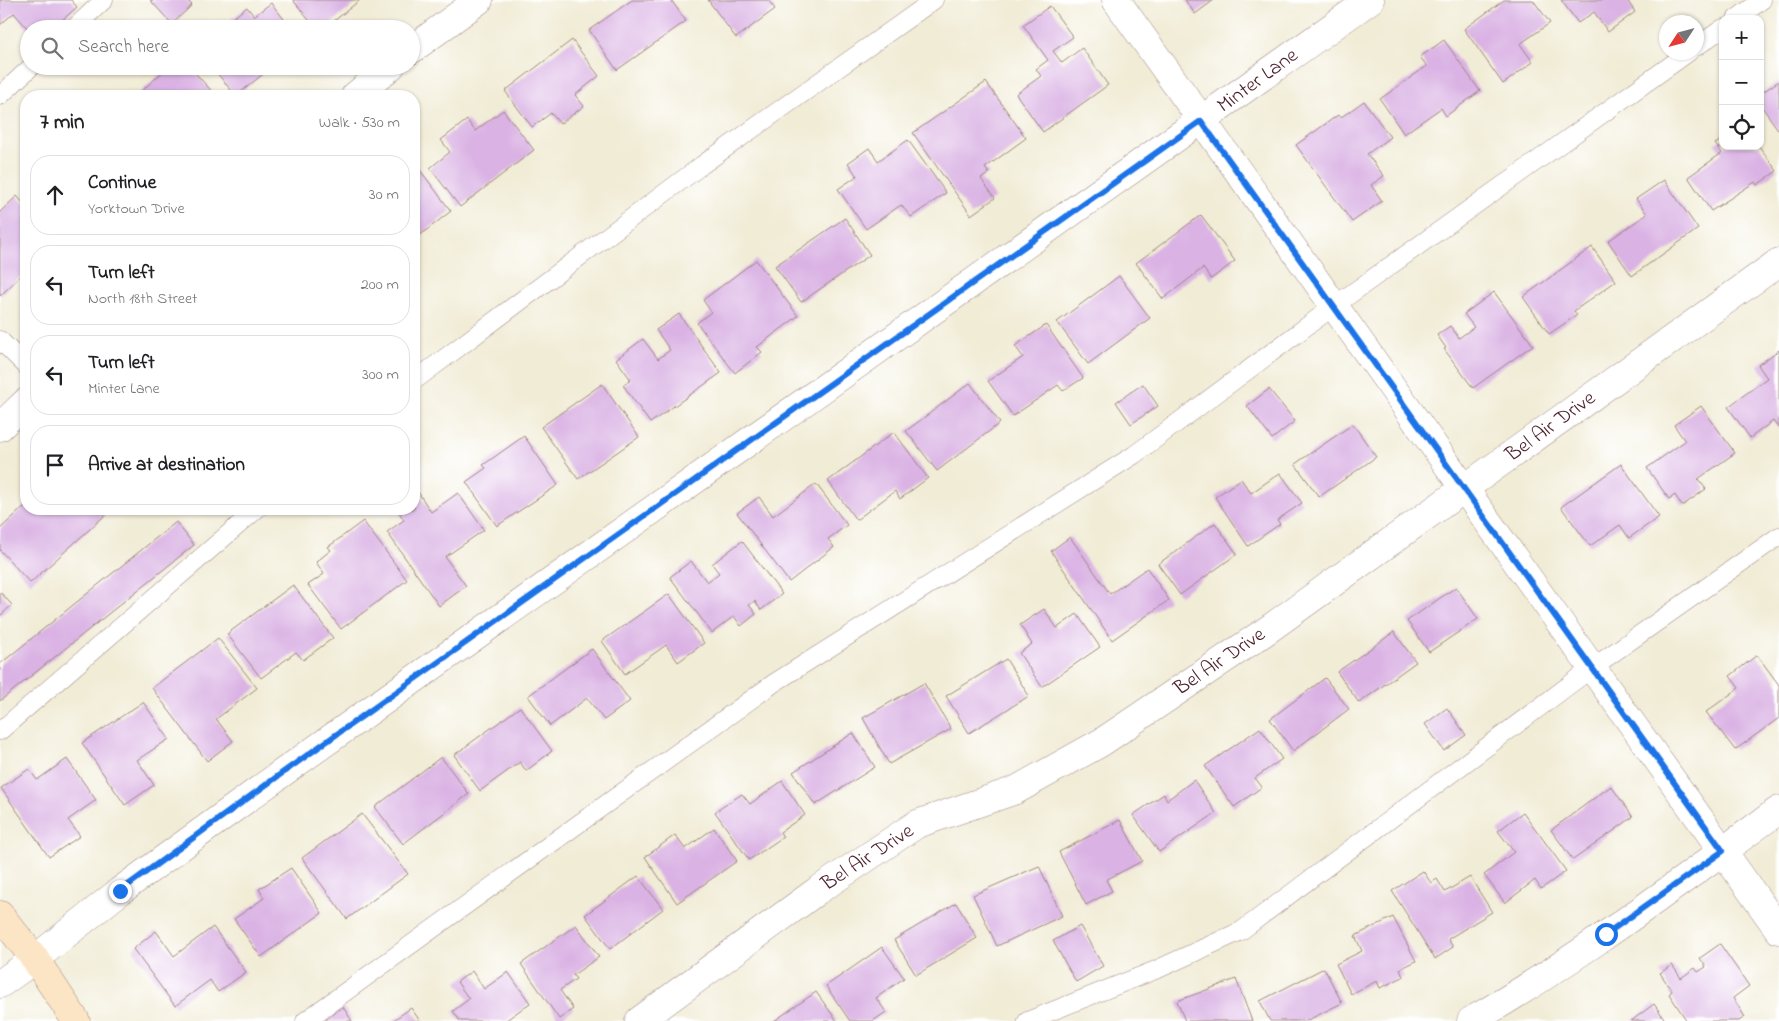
<!DOCTYPE html>
<html lang="en">
<head>
<meta charset="utf-8">
<style>
  body { margin:0; font-family:"Indie Flower",sans-serif; background:#f6f6f6; color:#202124 }
  .controls { position:absolute; right:15px; top:15px; display:grid; overflow:hidden; border-radius:10px; box-shadow:0 1px 4px #0004 }
  .controls button { width:45px; height:45px; display:grid; place-items:center; padding:0; border:0; border-bottom:1px solid #e0e0e0; background:#fff; color:#202124; font:25px sans-serif }
  .compass { position:absolute; left:1659px; top:15px; width:45px; height:45px; border-radius:50%; background:#fff; box-shadow:0 1px 4px #0004; rotate:234deg }
  .stop { position:absolute; width:15px; height:15px; margin:-11px; border:4px solid #1a73e8; border-radius:50%; background:#fff }
  .stop.end { background:#1a73e8; border-color:#fff; box-shadow:0 1px 5px #0008 }
  .list { margin:0; padding:0; list-style:none }
  h2 { display:flex; justify-content:space-between; align-items:center; height:65px; margin:0; padding:0 20px; font-size:21px }
  h2 small { font-size:16px; font-weight:400; color:#757577 }
  .list li { display:grid; grid-template-columns:32px 1fr auto; gap:15px; align-items:center; box-sizing:border-box; height:80px; margin:0 10px 10px; padding:0 10px; border:1px solid #e0e0e0; border-radius:20px }
  .list b { display:block; font-size:19px; white-space:nowrap }
  .list p { margin:0; font-size:16px; white-space:nowrap; color:#757577 }
  .list em { font-size:16px; font-style:normal; color:#757577 }
  .icon { flex:none; width:28px; height:28px; fill:none; stroke:currentColor; stroke-width:2; stroke-linecap:round; stroke-linejoin:round }
  .map { position:relative; flex:none; width:1779px; height:1021px; overflow:hidden }
  .search { position:absolute; background:#fff; box-shadow:0 1px 4px #0004; left:20px; top:20px; width:400px; height:55px; display:flex; align-items:center; gap:12px; box-sizing:border-box; padding:0 18px; border-radius:28px; color:#757577; font-size:19px }
  .panel { position:absolute; background:#fff; box-shadow:0 1px 4px #0004; left:20px; top:90px; width:400px; height:425px; border-radius:20px }
  .map>svg:first-child { display:block }
</style>
</head>
<body>
<div class="map">
<svg width="1779" height="1021" viewBox="0 0 1779 1021">
  <rect width="100%" height="100%" fill="#fff"/>
  <filter id="ink" filterUnits="userSpaceOnUse"><feTurbulence type="fractalNoise" baseFrequency=".02" numOctaves="2"/><feDisplacementMap in="SourceGraphic" scale="10" xChannelSelector="R" yChannelSelector="G"/><feConvolveMatrix kernelMatrix="1 2 1 2 8 2 1 2 1" color-interpolation-filters="sRGB"/></filter>
  <filter id="wash" filterUnits="userSpaceOnUse"><feTurbulence type="fractalNoise" baseFrequency=".0096" numOctaves="4" result="noise"/><feDisplacementMap in="SourceGraphic" scale="20" xChannelSelector="R" yChannelSelector="G"/><feGaussianBlur stdDeviation="1.12" result="paint"/><feColorMatrix in="noise" values="0 0 0 0 0 0 0 0 0 0 0 0 0 0 0 0 0 1.4 0 .05"/><feComposite in="paint" operator="in"/></filter>
  <g filter="url(#wash)">
    <rect width="100%" height="100%" fill="#f1ecd6"/>
    <g id="blocks">
      <!-- building -->
      <g fill="#dab3e4">
        <path d="M0 0H71L77 7 52 29H28L14 13 0 25Z"/>
        <path d="M150 0H187L192 5 172 24Z"/>
        <path d="M293 0H360L324 29H316Z"/>
        <path d="M632 0H671L686 21 617 70 589 30Z"/>
        <path d="M708 0H768L775 9 736 38Z"/>
        <path d="M1185 0H1214L1195 14Z"/>
        <path d="M1504 0H1533L1550 23 1520 44 1533 62 1503 84 1464 29Z"/>
        <path d="M1561 0H1627L1635 12 1608 32 1594 12 1578 23Z"/>
        <path d="M271 3 292 29H229L225 24 247 7 254 16Z"/>
        <path d="M1050 6 1073 37 1053 51 1062 63 1082 48 1108 85 1043 132 1016 94 1041 76 1036 69 1048 60 1023 25Z"/>
        <path d="M572 40 599 76 575 95 584 106 560 124 551 113 532 127 505 91Z"/>
        <path d="M1444 40 1480 91 1446 116 1441 108 1404 134 1380 99 1427 66 1420 57Z"/>
        <path d="M169 66H189L216 96H136Z"/>
        <path d="M211 66H273L236 96Z"/>
        <path d="M1779 81V131L1760 104V94Z"/>
        <path d="M986 82 1026 138 985 168 989 173 981 179 995 198 971 215 913 133Z"/>
        <path d="M1364 101 1390 137 1367 154 1384 176 1371 185 1382 201 1352 222 1296 145 1338 115 1340 118Z"/>
        <path d="M503 110 534 150 460 207 430 168 450 152 441 140 467 120 475 131Z"/>
        <path d="M1723 139V146H1759L1777 171 1757 185 1755 182 1711 211 1688 177 1722 153 1715 144Z"/>
        <path d="M908 140 946 193 911 217 901 205 866 229 838 189 857 176 848 163 869 148 878 161Z"/>
        <path d="M414 162 451 211 414 240Z"/>
        <path d="M1664 180 1698 229 1632 276 1608 241 1647 214 1636 199Z"/>
        <path d="M17 196 26 206V271L0 296V212Z"/>
        <path d="M1201 215 1235 261 1211 279 1203 268 1163 299 1136 263Z"/>
        <path d="M845 218 870 255 801 302 775 266Z"/>
        <path d="M1592 247 1616 281 1574 311 1577 315 1549 334 1523 297Z"/>
        <path d="M756 260 798 316 757 347 762 352 735 373 697 323 711 312 703 300Z"/>
        <path d="M1119 276 1150 318 1088 364 1057 322Z"/>
        <path d="M1494 292 1533 345 1473 388 1444 349 1446 348 1437 335 1450 326 1459 338 1474 327 1464 314Z"/>
        <path d="M679 314 721 373 650 423 623 385 631 380 616 359 643 339 658 359 670 350 656 330Z"/>
        <path d="M1046 325 1083 378 1063 391 1058 385 1013 416 988 381 1023 357 1015 346Z"/>
        <path d="M1779 350V429L1773 421 1750 438 1728 407 1767 378 1758 365Z"/>
        <path d="M970 383 1000 423 937 471 906 431Z"/>
        <path d="M602 384 639 437 578 479 541 427Z"/>
        <path d="M1143 384 1158 406 1131 424 1116 402Z"/>
        <path d="M1269 389 1295 421 1272 439 1247 406Z"/>
        <path d="M1701 406 1735 453 1698 479 1706 489 1682 506 1675 495 1669 499 1647 468 1685 441 1674 425Z"/>
        <path d="M1353 424 1376 457 1319 497 1295 464Z"/>
        <path d="M894 432 928 478 900 499 895 491 856 520 828 481Z"/>
        <path d="M524 436 558 485 497 526 466 482 486 468 483 465Z"/>
        <path d="M1621 464 1659 517 1629 538 1620 525 1590 546 1561 507Z"/>
        <path d="M1280 473 1302 503 1277 520 1280 524 1248 546 1215 497 1241 479 1251 493Z"/>
        <path d="M816 484 847 525 828 539 834 547 789 582 737 513 759 497 773 516Z"/>
        <path d="M418 492 431 512 458 493 484 530 445 557 466 586 439 606 387 532 404 520 397 509H414V495Z"/>
        <path d="M26 505V509H112L30 583 0 550V529Z"/>
        <path d="M363 521 407 580 341 629 308 585 324 574 316 562 331 550 328 547Z"/>
        <path d="M176 522 194 545 0 701V664Z"/>
        <path d="M1215 523 1237 554 1180 595 1158 564Z"/>
        <path d="M1070 537 1110 594 1147 568 1169 600 1112 640 1051 551Z"/>
        <path d="M742 541 782 594 761 610 755 601 749 605 756 614 741 626 734 616 712 633 670 577 691 561 707 582 719 573 712 564Z"/>
        <path d="M293 585 333 638 303 660 296 652 261 678 227 634Z"/>
        <path d="M1456 587 1478 619 1429 652 1407 621Z"/>
        <path d="M0 592 12 605 0 616Z"/>
        <path d="M669 594 704 643 678 662 666 645 625 674 602 641Z"/>
        <path d="M1044 609 1057 628 1077 614 1100 647 1042 687 1019 653 1032 644 1020 625Z"/>
        <path d="M1394 632 1416 662 1359 703 1337 672Z"/>
        <path d="M218 638 257 688 216 719 233 741 207 761 152 688Z"/>
        <path d="M592 649 630 701 604 720 587 698 550 726 528 696Z"/>
        <path d="M1757 655 1779 685V718L1735 750 1706 712 1739 688 1730 676Z"/>
        <path d="M1006 659 1029 696 969 733 946 696Z"/>
        <path d="M1325 678 1349 709 1293 751 1270 719Z"/>
        <path d="M924 683 951 729 889 764 863 718Z"/>
        <path d="M143 702 169 739 137 760 154 785 125 805 82 743Z"/>
        <path d="M520 707 552 751 526 771 520 762 480 791 454 755Z"/>
        <path d="M1447 708 1466 735 1444 751 1425 724Z"/>
        <path d="M1260 728 1282 759 1255 778 1262 787 1234 807 1205 766Z"/>
        <path d="M853 733 875 767 815 805 793 772Z"/>
        <path d="M441 757 469 794 403 844 375 807Z"/>
        <path d="M67 759 96 800 68 820 80 836 49 857 1 788 29 769 37 780Z"/>
        <path d="M1194 780 1216 813 1159 852 1133 815 1164 794 1167 800Z"/>
        <path d="M782 781 805 815 780 832 783 837 749 860 715 812 742 794 750 804Z"/>
        <path d="M1611 786 1633 817 1573 860 1551 830Z"/>
        <path d="M1523 812 1566 871 1541 889 1535 880 1505 903 1484 875 1514 852 1498 831Z"/>
        <path d="M362 814 408 874 347 919 302 858Z"/>
        <path d="M1120 820 1142 861 1106 880 1112 891 1086 905 1059 852Z"/>
        <path d="M714 828 737 861 677 903 645 857 675 835 685 849Z"/>
        <path d="M1039 866 1062 916 997 946 973 895Z"/>
        <path d="M291 868 322 913 261 957 234 919 264 898 259 889Z"/>
        <path d="M1423 871 1431 883 1437 879 1445 892 1470 877 1492 912 1448 939 1453 947 1435 959 1392 891Z"/>
        <path d="M638 876 663 909 610 949 585 915Z"/>
        <path d="M956 903 977 938 916 975 894 940Z"/>
        <path d="M1393 917 1416 961 1400 969 1403 977 1380 988 1377 981 1351 994 1336 964 1362 951 1355 936Z"/>
        <path d="M576 925 599 957 573 975 576 979 560 990 573 1009 559 1019 521 964Z"/>
        <path d="M1080 926 1103 966 1076 982 1053 941Z"/>
        <path d="M213 927 246 972 218 992 210 980 175 1006 133 949 156 931 174 956Z"/>
        <path d="M1720 944 1749 986 1733 998 1745 1017 1739 1021H1687L1669 994 1672 991 1660 973 1672 965 1681 978 1695 968 1698 972 1706 967 1700 958Z"/>
        <path d="M882 947 904 978 876 998 886 1012 873 1021H850L826 986Z"/>
        <path d="M1324 968 1342 1003 1306 1021H1270L1260 1001Z"/>
        <path d="M472 971 484 989 508 972 530 1003 505 1021H460L453 1011 469 999 457 982Z"/>
        <path d="M1236 979 1252 1021H1185L1177 1001Z"/>
        <path d="M816 992 837 1021H774Z"/>
        <path d="M1654 1004 1666 1021H1631Z"/>
        <path d="M343 1007 352 1021H324Z"/>
        <path d="M411 1008 420 1021H392Z"/>
      </g>
    </g>
  </g>
  <g filter="url(#ink)">
    <use href="#blocks" fill-opacity="0" stroke="#9e8680" stroke-width="1"/>
    <g fill="none" stroke-linecap="round" stroke-linejoin="round">
      <!-- service casing -->
      <g stroke="#9e8680" stroke-width="19">
        <g id="service">
          <path d="M1736 19 1762 0"/>
          <path d="M73 29 104 0"/>
          <path d="M1696 47 1723 28"/>
          <path d="M0 96 32 66"/>
          <path d="M0 340 26 366"/>
          <path d="M414 381 702 165 934 0"/>
          <path d="M0 731 257 509"/>
          <path d="M305 1021 774 683 1134 455 1334 306 1689 52"/>
          <path d="M1027 1021 1158 969 1241 931 1592 668 1779 536"/>
        </g>
      </g>
      <!-- minor casing -->
      <g stroke="#9e8680" stroke-width="29">
        <g id="minor">
          <path d="M411 50 479 0"/>
          <path d="M355 96 391 66"/>
          <path d="M0 427 26 402"/>
          <path d="M0 984 35 959 120 891 285 771 1370 0"/>
          <path d="M639 1021 817 891 917 824 1016 790 1102 742 1269 629 1779 262"/>
          <path d="M1471 1021C1579 959 1678 883 1779 810"/>
        </g>
      </g>
      <!-- tertiary casing -->
      <g stroke="#9e8680" stroke-width="29">
        <path id="tertiary" d="M1116 0 1779 930"/>
      </g>
      <!-- secondary casing -->
      <g stroke="#9e8680" stroke-width="29">
        <path id="secondary" d="M0 915 35 959 76 1021"/>
      </g>
      <!-- service -->
      <use href="#service" stroke="#fff" stroke-width="18"/>
      <!-- minor -->
      <use href="#minor" stroke="#fff" stroke-width="28"/>
      <!-- tertiary -->
      <use href="#tertiary" stroke="#fff" stroke-width="28"/>
      <!-- secondary -->
      <use href="#secondary" stroke="#fce5c4" stroke-width="28"/>
    </g>
  </g>
  <g fill="none" stroke-linecap="round" stroke-linejoin="round" filter="url(#ink)">
    <!-- route -->
    <path stroke="#1a73e8" stroke-width="6" d="M120 891 285 771 1201 121 1723 851 1606 934"/>
  </g>
  <g text-anchor="middle" dominant-baseline="central" stroke-width="5" stroke-linejoin="round" paint-order="stroke">
    <!-- street labels -->
    <g font-size="21" fill="#4a1f2b" stroke="#fff">
      <text transform="translate(1258 81) rotate(-36)">Minter Lane</text>
      <text transform="translate(1551 427) rotate(-36)">Bel Air Drive</text>
      <text transform="translate(1220 662) rotate(-34)">Bel Air Drive</text>
      <text transform="translate(868 858) rotate(-33)">Bel Air Drive</text>
    </g>
  </g>
</svg>
<div class="controls">
<button>+</button>
<button>−</button>
<button><svg class="icon" aria-label="locate" viewBox="0 0 24 24"><circle cx="12" cy="12" r="6"/><path d="M12 2v4M12 18v4M2 12h4M18 12h4"/></svg></button>
</div>
<svg class="compass" viewBox="-18 -18 36 36"><path d="M0-13l5 13h-10z" fill="#e53935"/><path d="M0 13l5-13h-10z" fill="#757577"/></svg>
<div class="stop" style="left:1606px;top:934px"></div>
<div class="stop end" style="left:120px;top:891px"></div>
<div class="search"><svg class="icon" aria-label="search" viewBox="0 0 24 24"><circle cx="10" cy="10" r="6"/><path d="M15 15l6 6"/></svg>Search here</div>
<section class="panel">
<h2>7 min<small>Walk · 530 m</small></h2>
<ul class="list">
<li><svg class="icon" aria-label="ahead" viewBox="0 0 24 24"><path d="M12 20V5M6 11l6-6 6 6"/></svg><div><b>Continue</b><p>Yorktown Drive</p></div><em>30 m</em></li>
<li><svg class="icon" aria-label="left" viewBox="0 0 24 24"><path d="M17 20v-9H6M10 6l-5 5 5 5"/></svg><div><b>Turn left</b><p>North 18th Street</p></div><em>200 m</em></li>
<li><svg class="icon" aria-label="left" viewBox="0 0 24 24"><path d="M17 20v-9H6M10 6l-5 5 5 5"/></svg><div><b>Turn left</b><p>Minter Lane</p></div><em>300 m</em></li>
<li><svg class="icon" aria-label="arrive" viewBox="0 0 24 24"><path d="M6 21V4h12l-3 4 3 4H6"/></svg><div><b>Arrive at destination</b></div></li>
</ul>
</section>
</div>
</body>
</html>
